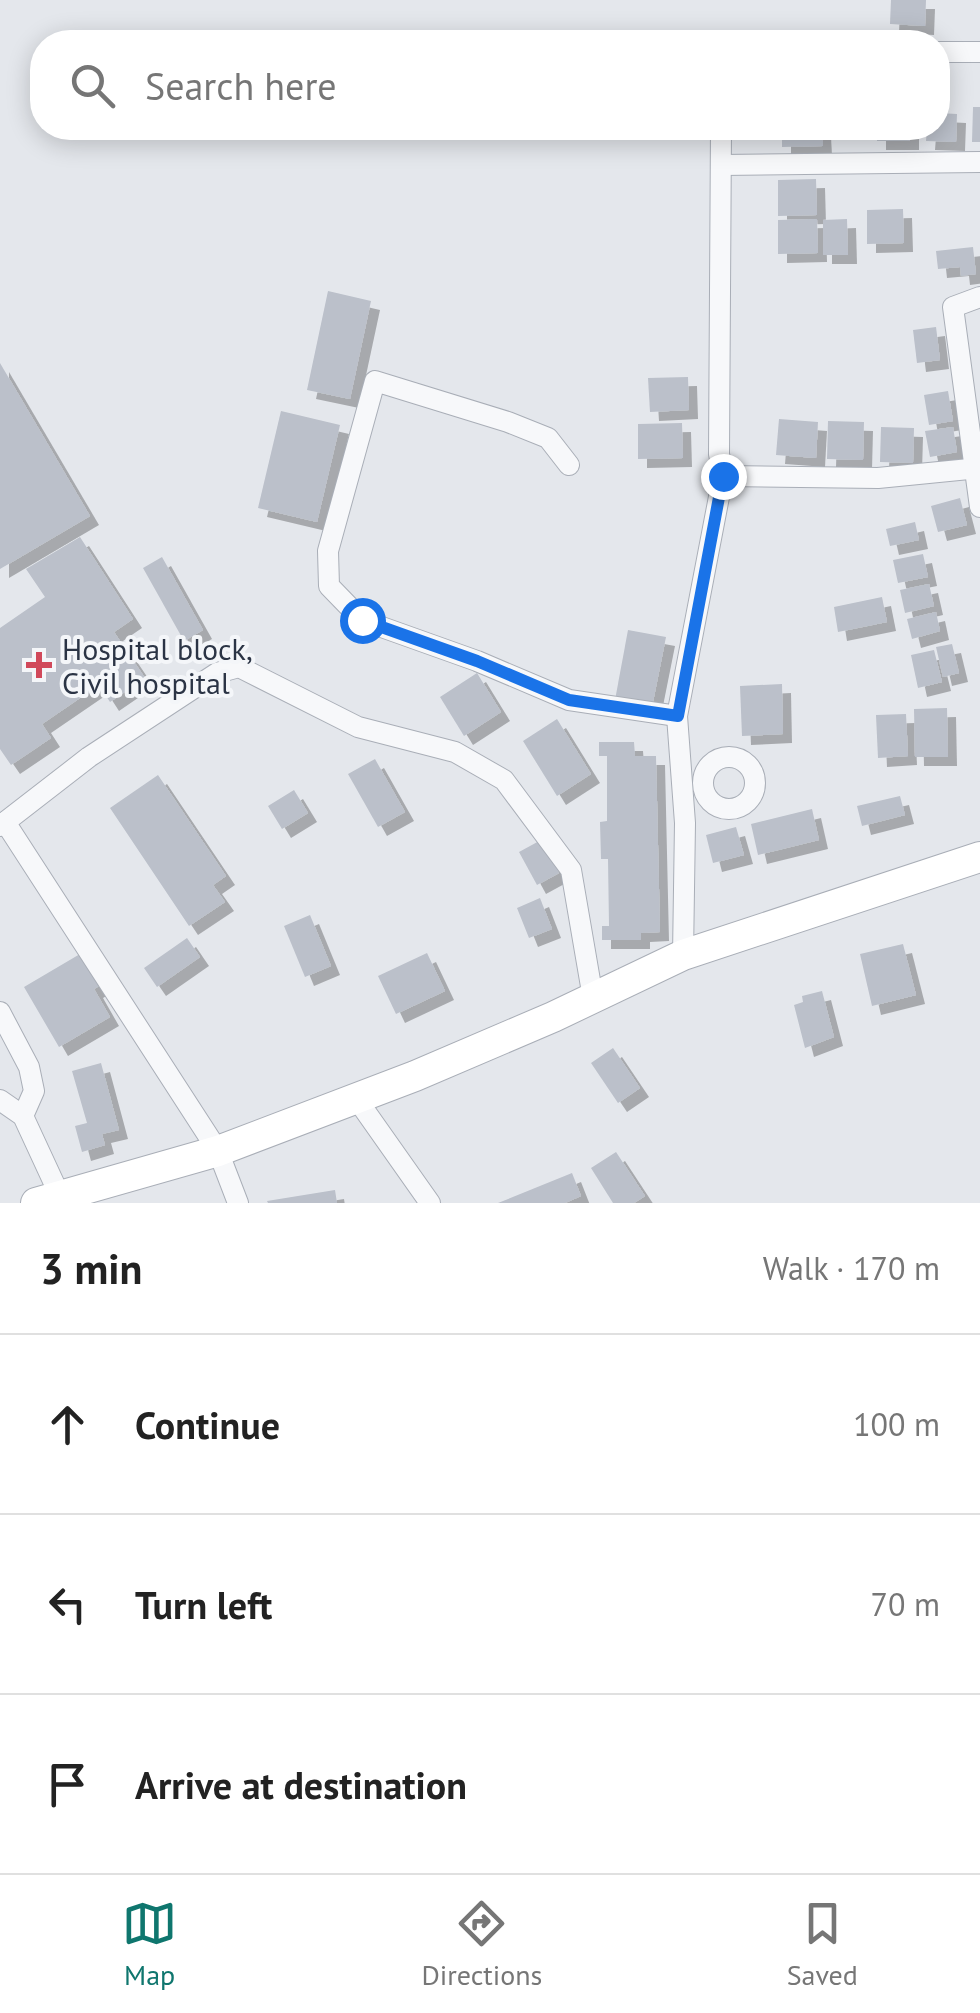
<!DOCTYPE html>
<html lang="en">
<head>
<meta charset="utf-8">
<style>
  body { margin:0; font-family:"PT Sans",sans-serif; background:#f6f6f6; color:#222 }
  .stop { position:absolute; width:30px; height:30px; margin:-22px; border:8px solid #1a73e8; border-radius:50%; background:#fff }
  .stop.end { background:#1a73e8; border-color:#fff; box-shadow:0 2px 10px #0008 }
  .list { margin:0; padding:0; list-style:none }
  h2 { display:flex; justify-content:space-between; align-items:center; height:130px; margin:0; padding:0 40px; font-size:42px }
  h2 small { font-size:32px; font-weight:400; color:#767676 }
  .list li { display:grid; grid-template-columns:65px 1fr auto; gap:30px; align-items:center; box-sizing:border-box; height:180px; padding:0 40px; border-top:2px solid #e0e0e0 }
  .list b { display:block; font-size:38px; white-space:nowrap }
  .list em { font-size:32px; font-style:normal; color:#767676 }
  .icon { flex:none; width:55px; height:55px; fill:none; stroke:currentColor; stroke-width:2; stroke-linecap:round; stroke-linejoin:round }
  .map { position:relative; flex:none; width:980px; height:1203px; overflow:hidden }
  .search { position:absolute; background:#fff; box-shadow:0 5px 25px #0003; left:30px; right:30px; top:30px; height:110px; display:flex; align-items:center; gap:25px; box-sizing:border-box; padding:0 35px; border-radius:40px; color:#767676; font-size:38px }
  .sheet { height:670px; background:#fff }
  nav { display:flex; justify-content:space-around; align-items:center; box-sizing:border-box; height:140px; border-top:2px solid #e0e0e0; background:#fff; font-size:28px; color:#767676 }
  nav a { display:grid; justify-items:center; gap:5px }
  nav .on { color:#0f766e }
  .map>svg:first-child { display:block }
</style>
</head>
<body>
<div class="map">
<svg width="980" height="1203" viewBox="0 0 980 1203">
  <defs>
    <filter id="shadow"><feDropShadow dx="9" dy="9" stdDeviation="0" flood-color="#0004"/></filter>
  </defs>
  <rect width="100%" height="100%" fill="#e4e7ec"/>
  <!-- building -->
  <g fill="#bbc0ca" filter="url(#shadow)">
    <path d="M891 0H926L925 26 890 24Z"/>
    <path d="M973 107H980V142H972Z"/>
    <path d="M938 113 957 114 956 142 926 141 927 128H938Z"/>
    <path d="M782 128H822L823 146 782 147Z"/>
    <rect x="877" y="128" width="33" height="13"/>
    <path d="M816 179 817 215 778 216V180Z"/>
    <path d="M903 209 904 243 867 244V210Z"/>
    <path d="M817 219 818 253 778 254V220Z"/>
    <path d="M847 219 848 255H823V220Z"/>
    <path d="M973 247 976 274 961 276 960 267 938 269 936 251Z"/>
    <path d="M328 291 371 301 350 399 307 390Z"/>
    <path d="M936 327 940 360 917 363 913 330Z"/>
    <path d="M0 363 90 516 0 569Z"/>
    <path d="M688 377 689 410 650 412 648 378Z"/>
    <path d="M948 391 953 421 929 425 924 395Z"/>
    <path d="M281 411 340 425 317 522 258 508Z"/>
    <path d="M779 419 818 422 816 458 776 455Z"/>
    <path d="M828 421 864 422 863 460 827 459Z"/>
    <path d="M682 423 683 458 638 459V424Z"/>
    <path d="M881 427 914 428 913 463 880 462Z"/>
    <path d="M953 427 957 452 930 457 925 431Z"/>
    <path d="M960 498 967 525 938 532 931 506Z"/>
    <path d="M915 522 919 540 890 546 886 529Z"/>
    <path d="M80 537 133 619 114 632 145 678 110 702 99 685 42 724 51 738 11 765 0 749V628L45 597 26 569Z"/>
    <path d="M923 554 928 577 898 583 893 560Z"/>
    <path d="M162 557 203 630 184 641 143 568Z"/>
    <path d="M929 584 934 606 905 613 900 590Z"/>
    <path d="M882 597 887 622 838 632 834 607Z"/>
    <path d="M936 612 940 631 912 639 907 619Z"/>
    <path d="M628 630 666 637 652 707 615 700Z"/>
    <path d="M952 644 959 673 943 677 936 647Z"/>
    <path d="M934 650 942 682 918 688 911 655Z"/>
    <path d="M477 673 501 712 464 736 440 697Z"/>
    <path d="M782 684 783 734 742 736 740 686Z"/>
    <path d="M947 708 948 757H915L914 709Z"/>
    <path d="M906 714 908 756 878 758 876 715Z"/>
    <path d="M557 719 591 774 557 796 523 741Z"/>
    <path d="M599 742H634L635 756H656L660 932 641 933V940H602V926H609L608 859H601L600 822 607 821V756H599Z"/>
    <path d="M375 759 405 812 378 827 348 774Z"/>
    <path d="M158 775 226 876 213 885 225 902 189 926 110 808Z"/>
    <path d="M294 790 308 813 282 829 268 806Z"/>
    <path d="M900 796 905 815 862 826 857 806Z"/>
    <path d="M812 809 819 840 758 855 751 824Z"/>
    <path d="M736 827 744 855 713 863 706 835Z"/>
    <path d="M541 840 559 873 537 885 519 852Z"/>
    <path d="M540 898 552 929 529 938 517 908Z"/>
    <path d="M310 915 331 966 305 977 284 926Z"/>
    <path d="M187 938 200 957 157 987 144 968Z"/>
    <path d="M903 944 916 995 872 1006 860 954Z"/>
    <path d="M427 953 445 991 396 1014 378 976Z"/>
    <path d="M80 954 99 986 94 989 110 1017 59 1047 24 987Z"/>
    <path d="M822 991 834 1037 805 1048 794 1005 803 1002 802 996Z"/>
    <path d="M613 1048 640 1088 618 1103 591 1063Z"/>
    <path d="M101 1063 119 1130 102 1134 105 1145 82 1152 75 1126 87 1123 72 1071Z"/>
    <path d="M616 1152 645 1196 634 1203H613L591 1168Z"/>
    <path d="M572 1173 581 1196 565 1203H498Z"/>
    <path d="M335 1190 337 1203H268L267 1201Z"/>
  </g>
  <g fill="none" stroke-linecap="round" stroke-linejoin="round">
    <!-- street casing -->
    <g stroke="#a9aeb7" stroke-width="22">
      <g id="street">
        <path d="M938 52H980"/>
        <path d="M721 165 980 162"/>
        <path d="M980 297 953 307 980 507"/>
        <path d="M569 465 548 438 508 422 375 381 328 551 329 586 362 620 477 661 569 700 677 716"/>
        <path d="M723 476 878 478 980 468"/>
        <circle cx="729" cy="783" r="26"/>
        <path d="M5 822 218 1151 238 1203"/>
        <path d="M0 826 89 757 217 673 239 667 358 727 455 752 504 780 571 870 593 998"/>
        <path d="M683 955 685 823 677 716 723 476 719 454 721 128"/>
        <path d="M0 1012 29 1067 34 1091 23 1116"/>
        <path d="M356 1098 430 1203"/>
        <path d="M0 1100 23 1116 60 1196"/>
      </g>
    </g>
    <!-- secondary casing -->
    <g stroke="#a9aeb7" stroke-width="32">
      <path id="secondary" d="M36 1203 218 1151 415 1076 553 1017 683 955 980 857"/>
    </g>
    <!-- street -->
    <use href="#street" stroke="#f7f8fa" stroke-width="20"/>
    <!-- secondary -->
    <use href="#secondary" stroke="#fff" stroke-width="30"/>
  </g>
  <g fill="none" stroke-linecap="round" stroke-linejoin="round">
    <!-- route -->
    <path stroke="#1a73e8" stroke-width="12" d="M362 620 477 661 569 700 678 716 723 476"/>
  </g>
  <!-- markers -->
  <path fill="#d1495b" stroke="#f4f6f9" stroke-width="4" d="M34 650h10v10h10v10h-10v10h-10v-10h-10v-10h10z"/>
  <g text-anchor="middle" dominant-baseline="central" stroke-width="8" stroke-linejoin="round" paint-order="stroke">
    <!-- poi labels -->
    <g font-size="30" fill="#2b3445" stroke="#f4f6f9" text-anchor="start">
      <text x="62" y="648">Hospital block,<tspan x="62" dy="34">Civil hospital</tspan></text>
    </g>
  </g>
</svg>
<div class="stop" style="left:362px;top:620px"></div>
<div class="stop end" style="left:723px;top:476px"></div>
<div class="search"><svg class="icon" aria-label="search" viewBox="0 0 24 24"><circle cx="10" cy="10" r="6"/><path d="M15 15l6 6"/></svg>Search here</div>
</div>
<section class="sheet">
<h2>3 min<small>Walk · 170 m</small></h2>
<ul class="list">
<li><svg class="icon" aria-label="ahead" viewBox="0 0 24 24"><path d="M12 20V5M6 11l6-6 6 6"/></svg><div><b>Continue</b></div><em>100 m</em></li>
<li><svg class="icon" aria-label="left" viewBox="0 0 24 24"><path d="M17 20v-9H6M10 6l-5 5 5 5"/></svg><div><b>Turn left</b></div><em>70 m</em></li>
<li><svg class="icon" aria-label="arrive" viewBox="0 0 24 24"><path d="M6 21V4h12l-3 4 3 4H6"/></svg><div><b>Arrive at destination</b></div></li>
</ul>
</section>
<nav>
<a class="on"><svg class="icon" aria-label="map" viewBox="0 0 24 24"><path d="M3 6l6-2 6 2 6-2v14l-6 2-6-2-6 2zM9 4v14M15 6v14"/></svg>Map</a>
<a><svg class="icon" aria-label="directions" viewBox="0 0 24 24"><path d="M12 3l9 9-9 9-9-9zM9 14v-3h6M13 9l2 2-2 2"/></svg>Directions</a>
<a><svg class="icon" aria-label="saved" viewBox="0 0 24 24"><path d="M7 4h10v16l-5-4-5 4z"/></svg>Saved</a>
</nav>
</body>
</html>
